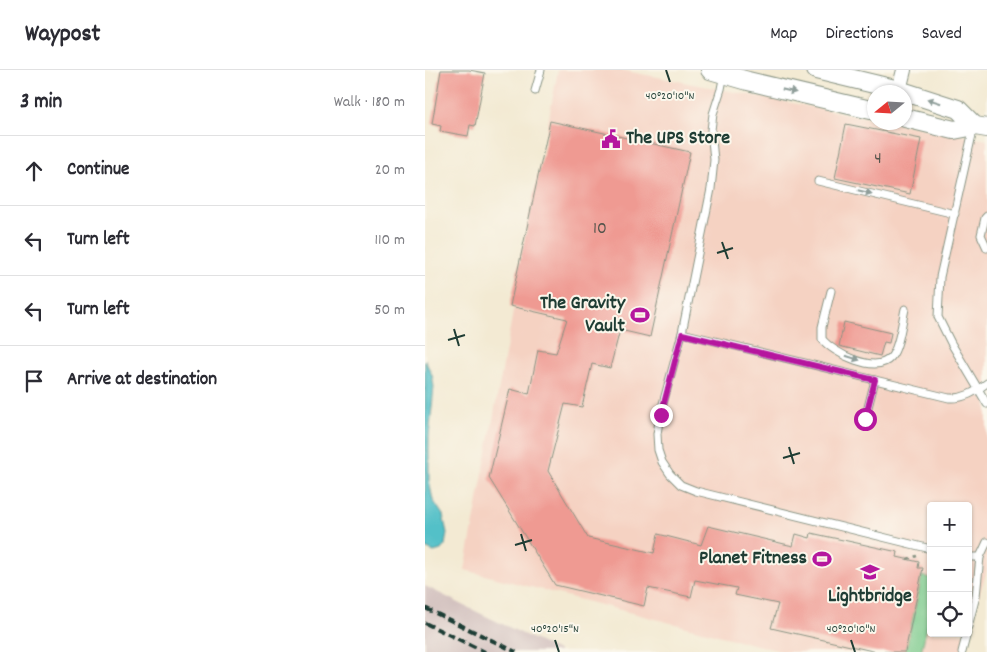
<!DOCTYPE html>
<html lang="en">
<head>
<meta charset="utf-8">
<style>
  body { margin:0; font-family:Dekko,sans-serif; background:#f2f2f3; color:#2b2b33 }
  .controls { position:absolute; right:15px; bottom:15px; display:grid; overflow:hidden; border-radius:5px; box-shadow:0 1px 4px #0004 }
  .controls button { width:45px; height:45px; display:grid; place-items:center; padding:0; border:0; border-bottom:1px solid #e1e1e2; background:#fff; color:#2b2b33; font:25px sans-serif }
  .compass { position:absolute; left:442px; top:15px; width:45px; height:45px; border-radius:50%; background:#fff; box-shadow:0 1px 4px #0004; rotate:252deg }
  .stop { position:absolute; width:15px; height:15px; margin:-11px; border:4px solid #b5179e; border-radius:50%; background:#fff }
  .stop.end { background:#b5179e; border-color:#fff; box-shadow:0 1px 5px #0008 }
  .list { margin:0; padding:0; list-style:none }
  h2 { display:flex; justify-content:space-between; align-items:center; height:65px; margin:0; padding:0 20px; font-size:21px }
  h2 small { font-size:16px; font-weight:400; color:#7c7c81 }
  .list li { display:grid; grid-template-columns:32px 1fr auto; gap:15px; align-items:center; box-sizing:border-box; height:70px; padding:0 20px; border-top:1px solid #e1e1e2 }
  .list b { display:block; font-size:19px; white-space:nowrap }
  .list em { font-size:16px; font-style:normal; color:#7c7c81 }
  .icon { flex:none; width:28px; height:28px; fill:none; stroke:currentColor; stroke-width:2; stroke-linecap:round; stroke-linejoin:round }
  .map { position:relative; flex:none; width:562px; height:582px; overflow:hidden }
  header { display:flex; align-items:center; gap:30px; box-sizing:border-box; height:70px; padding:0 25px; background:#fff; border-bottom:1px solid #e1e1e2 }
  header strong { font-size:24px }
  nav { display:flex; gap:28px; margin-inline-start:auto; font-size:18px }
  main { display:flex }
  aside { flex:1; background:#fff }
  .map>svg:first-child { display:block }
</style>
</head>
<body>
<header>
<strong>Waypost</strong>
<nav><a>Map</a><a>Directions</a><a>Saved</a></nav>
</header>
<main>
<aside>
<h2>3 min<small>Walk · 180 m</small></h2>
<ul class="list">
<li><svg class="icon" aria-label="ahead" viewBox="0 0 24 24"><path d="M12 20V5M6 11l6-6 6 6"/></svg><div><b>Continue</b></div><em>20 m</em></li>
<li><svg class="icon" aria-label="left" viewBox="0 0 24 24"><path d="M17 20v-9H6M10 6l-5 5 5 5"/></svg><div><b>Turn left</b></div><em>110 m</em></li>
<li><svg class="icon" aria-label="left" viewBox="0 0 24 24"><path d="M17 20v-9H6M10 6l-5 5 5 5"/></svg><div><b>Turn left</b></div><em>50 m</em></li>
<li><svg class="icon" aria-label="arrive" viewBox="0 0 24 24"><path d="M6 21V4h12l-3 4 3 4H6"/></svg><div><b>Arrive at destination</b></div></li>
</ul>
</aside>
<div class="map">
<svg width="562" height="582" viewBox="0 0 562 582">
  <rect width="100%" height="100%" fill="#fbf7ec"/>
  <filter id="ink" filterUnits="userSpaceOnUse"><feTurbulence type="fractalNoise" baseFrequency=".02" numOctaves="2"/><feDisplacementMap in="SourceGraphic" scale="10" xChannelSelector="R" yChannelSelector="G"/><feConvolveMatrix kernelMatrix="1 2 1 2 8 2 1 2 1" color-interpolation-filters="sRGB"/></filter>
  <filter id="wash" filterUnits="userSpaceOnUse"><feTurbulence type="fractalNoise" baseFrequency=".0096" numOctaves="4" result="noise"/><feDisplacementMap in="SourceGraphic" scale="20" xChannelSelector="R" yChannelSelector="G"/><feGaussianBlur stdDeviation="1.12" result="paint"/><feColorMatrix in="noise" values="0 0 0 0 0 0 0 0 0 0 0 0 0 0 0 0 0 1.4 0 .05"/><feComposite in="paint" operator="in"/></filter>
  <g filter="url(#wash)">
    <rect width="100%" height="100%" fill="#f3ead3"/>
    <!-- built -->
    <path fill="#f5d2c2" d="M133 0H196L449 49 450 52 469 53 562 70V500L543 561V436H506V563H543L537 582H359L40 500Z"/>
    <!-- industrial -->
    <path fill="#d1bfbd" d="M0 516 40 536 135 582H6L0 579Z"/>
    <!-- green -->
    <path fill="#78c98a" stroke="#4c835f" d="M497 506 506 508V541L496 582H480Z"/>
    <!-- water -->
    <path fill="#52c0c8" stroke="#387e7e" d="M0 290 7 305 9 317 4 367V411L8 430 18 445 22 463 20 475 16 480 9 482 0 478Z"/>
    <g id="blocks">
      <!-- building -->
      <g fill="#ef9a92">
        <path d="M16 0H44L60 3 50 56 45 55 43 66 15 61 16 56 7 54Z"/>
        <path d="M125 51 265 82 225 267 195 260 185 298 167 294 157 337 140 334 123 401 163 468 229 483 233 464 276 475 283 456 368 476 371 464 385 468 386 463 473 482 472 487 494 492 493 498H498L480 582H452L346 558 353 534 310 525 312 518 270 510 266 527 223 518 219 536 130 515 64 408 85 319 104 324 113 280 131 283 142 249 85 236Z"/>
        <path d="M421 54 496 69 485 124 410 108Z"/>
        <path d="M419 252 466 263 464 273 459 272 455 286 414 276Z"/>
      </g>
    </g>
  </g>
  <g filter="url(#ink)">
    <use href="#blocks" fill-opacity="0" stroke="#899484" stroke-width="1"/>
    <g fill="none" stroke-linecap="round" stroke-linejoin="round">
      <!-- service casing -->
      <g stroke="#899484" stroke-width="9">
        <g id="service">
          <path d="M299 4 296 19 288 44 286 60 289 90 286 119 257 263 235 345 232 364 233 380 237 392 245 404 256 415 271 421 506 479"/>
          <path d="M110 21 116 0"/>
          <path d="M549 56 515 207 513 247 526 273 562 334"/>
          <path d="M393 111 530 144"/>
          <path d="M562 146 560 148 556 165 562 178"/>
          <path d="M406 221 397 257V269C408 283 451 305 466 287 474 278 477 252 480 239"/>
          <path d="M257 263 524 328C539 329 550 322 562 313"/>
          <path d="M440 349 450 310"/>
          <path d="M543 487H555L562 472"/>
          <path d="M543 557 551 526 555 487"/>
          <path d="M537 582 542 563"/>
        </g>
      </g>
      <!-- minor casing -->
      <g stroke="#899484" stroke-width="16">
        <path id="minor" d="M474 20 479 0"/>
      </g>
      <!-- tertiary casing -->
      <g stroke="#899484" stroke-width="20">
        <g id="tertiary">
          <path d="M285 0 323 11 450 41"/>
          <path d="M391 0 474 20 533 39 550 56"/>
          <path d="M480 48 529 60 550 56 562 58"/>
        </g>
      </g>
      <!-- path -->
      <path stroke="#899484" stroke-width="2.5" stroke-dasharray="4 4" stroke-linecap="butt" d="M482 489 492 486"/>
      <!-- service -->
      <use href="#service" stroke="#fff" stroke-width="7"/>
      <!-- minor -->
      <use href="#minor" stroke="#fff" stroke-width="14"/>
      <!-- tertiary -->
      <use href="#tertiary" stroke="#fff" stroke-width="18"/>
      <!-- rail -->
      <g stroke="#1f3d34" stroke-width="4" stroke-dasharray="8 4" stroke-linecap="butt">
        <path d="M0 538 91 582"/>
        <path d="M0 553 60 582"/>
      </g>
    </g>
    <!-- one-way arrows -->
    <defs><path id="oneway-solid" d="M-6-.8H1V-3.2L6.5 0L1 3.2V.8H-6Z" transform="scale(1.25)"/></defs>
    <g fill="#8f9e9a">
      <use href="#oneway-solid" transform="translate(364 21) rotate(13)"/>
      <use href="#oneway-solid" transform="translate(509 31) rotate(-162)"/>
      <use href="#oneway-solid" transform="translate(440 122) rotate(14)"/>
      <use href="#oneway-solid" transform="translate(428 288) rotate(18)"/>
    </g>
  </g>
  <g fill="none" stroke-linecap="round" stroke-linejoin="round" filter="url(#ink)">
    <!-- route -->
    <path stroke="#b5179e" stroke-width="6" d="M236 345 257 264 450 310 440 349"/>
  </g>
  <!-- ticks -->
  <path fill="none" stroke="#1f3d34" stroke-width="2" d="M241 0 245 12M297 172 303 189M292 183 308 178M29 259 34 276M23 270 40 265M364 377 369 394M358 388 375 383M96 464 101 481M90 475 107 470M130 570 134 582M426 570 430 582"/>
  <!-- icons -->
  <defs>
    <g id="civic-bare" transform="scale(1.5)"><path d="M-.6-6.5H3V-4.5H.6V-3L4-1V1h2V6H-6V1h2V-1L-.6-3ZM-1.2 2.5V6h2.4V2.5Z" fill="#b5179e" stroke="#fbf7ec" stroke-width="2.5" paint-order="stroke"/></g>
    <g id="stadium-bare" transform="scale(1.5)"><path d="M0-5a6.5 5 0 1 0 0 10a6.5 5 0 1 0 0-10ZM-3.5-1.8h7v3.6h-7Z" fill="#b5179e" stroke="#fbf7ec" stroke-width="2.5" paint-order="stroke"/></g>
    <g id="school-bare" transform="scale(1.5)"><path d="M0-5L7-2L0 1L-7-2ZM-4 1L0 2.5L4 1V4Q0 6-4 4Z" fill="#b5179e" stroke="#fbf7ec" stroke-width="2.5" paint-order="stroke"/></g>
  </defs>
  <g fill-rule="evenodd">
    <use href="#civic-bare" x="186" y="69"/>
    <use href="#stadium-bare" x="215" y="245"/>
    <use href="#stadium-bare" x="397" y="489"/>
    <use href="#school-bare" x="445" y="502"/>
  </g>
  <g text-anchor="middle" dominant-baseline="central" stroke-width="4" stroke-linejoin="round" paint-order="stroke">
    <!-- number labels -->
    <g font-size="18" fill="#53544c">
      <text x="453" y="89">4</text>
      <text x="175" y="159">10</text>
    </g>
    <!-- poi labels -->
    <g font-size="20" font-weight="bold" fill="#1f3d34" stroke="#fbf7ec" text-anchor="end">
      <text x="201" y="69" text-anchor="start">The UPS Store</text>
      <text x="200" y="234">The Gravity<tspan x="200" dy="23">Vault</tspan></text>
      <text x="382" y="489">Planet Fitness</text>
      <text x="445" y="527" text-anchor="middle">Lightbridge</text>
    </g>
  </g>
  <g font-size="12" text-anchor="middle" fill="#1f3d34" stroke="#fbf7ec" stroke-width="4" stroke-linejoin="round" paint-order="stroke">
    <text x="245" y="29">40°20'10"N</text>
    <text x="130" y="562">40°20'15"N</text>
    <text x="426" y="562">40°20'10"N</text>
  </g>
</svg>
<div class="controls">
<button>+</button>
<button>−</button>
<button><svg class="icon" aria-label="locate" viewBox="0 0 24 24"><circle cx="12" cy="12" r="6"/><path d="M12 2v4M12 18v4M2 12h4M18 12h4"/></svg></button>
</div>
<svg class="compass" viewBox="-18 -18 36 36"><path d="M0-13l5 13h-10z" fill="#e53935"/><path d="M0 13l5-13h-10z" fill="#7c7c81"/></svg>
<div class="stop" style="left:440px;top:349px"></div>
<div class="stop end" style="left:236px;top:345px"></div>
</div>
</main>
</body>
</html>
